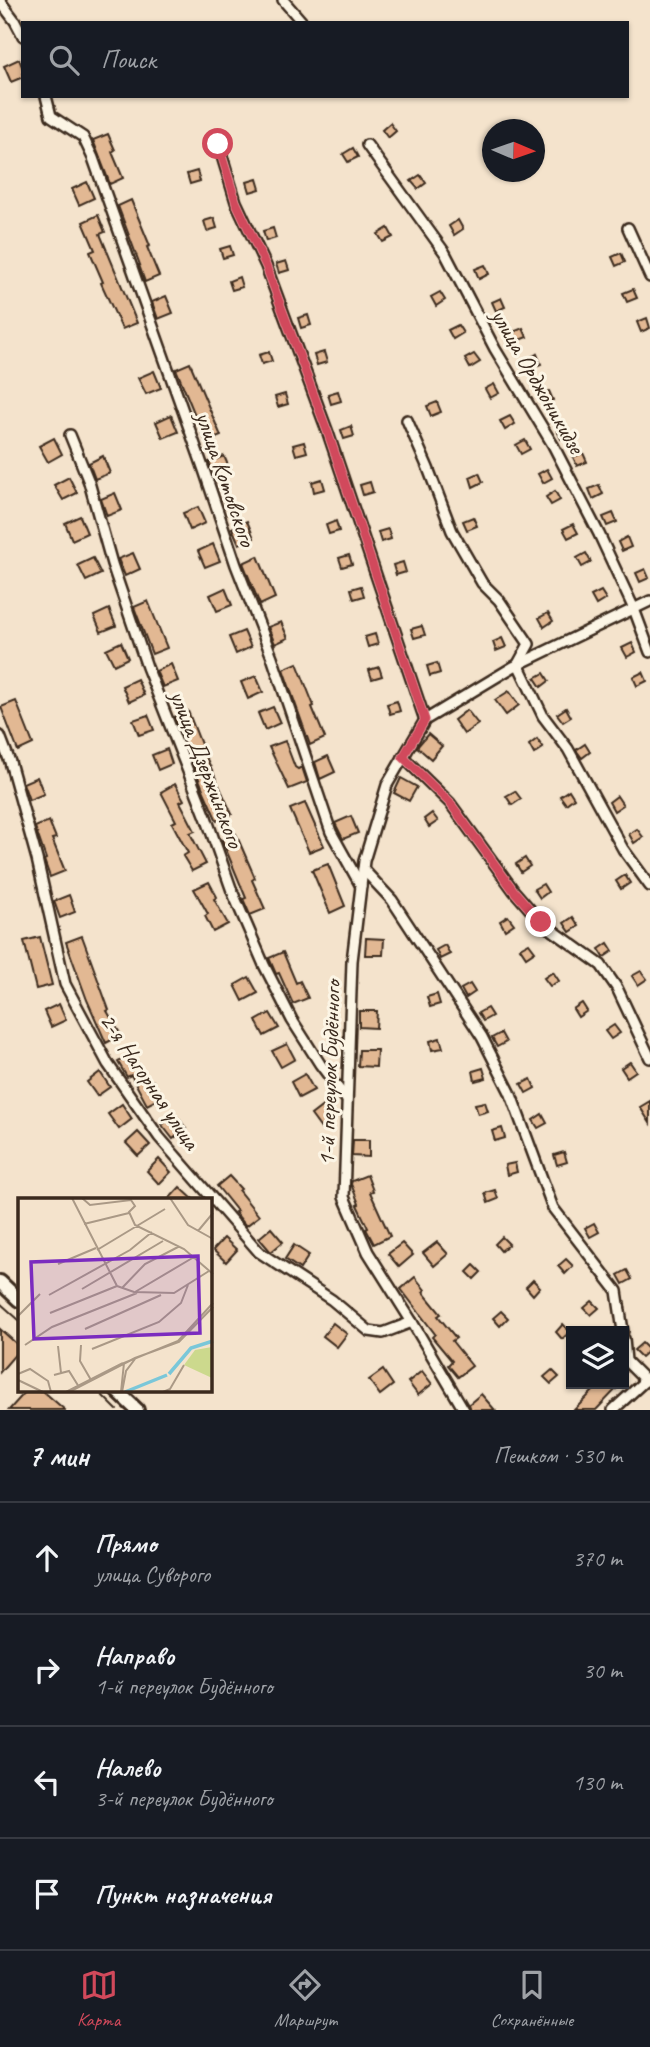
<!DOCTYPE html>
<html lang="ru">
<head>
<meta charset="utf-8">
<style>
  body { margin:0; font-family:Caveat,sans-serif; background:#20242c; color:#f1f3f6 }
  .controls { position:absolute; right:21px; bottom:21px; display:grid; overflow:hidden; border-radius:0px; box-shadow:0 2px 5px #0004 }
  .controls button { width:63px; height:63px; display:grid; place-items:center; padding:0; border:0; border-bottom:2px solid #363941; background:#171b24; color:#f1f3f6; font:35px sans-serif }
  .compass { position:absolute; left:482px; top:119px; width:63px; height:63px; border-radius:50%; background:#171b24; box-shadow:0 2px 5px #0004; rotate:92deg }
  .stop { position:absolute; width:21px; height:21px; margin:-16px; border:5px solid #d1495b; border-radius:50%; background:#fff }
  .stop.end { background:#d1495b; border-color:#fff; box-shadow:0 2px 7px #0008 }
  .list { margin:0; padding:0; list-style:none }
  h2 { display:flex; justify-content:space-between; align-items:center; height:91px; margin:0; padding:0 28px; font-size:30px }
  h2 small { font-size:23px; font-weight:400; color:#9ea1a6 }
  .list li { display:grid; grid-template-columns:46px 1fr auto; gap:21px; align-items:center; box-sizing:border-box; height:112px; padding:0 28px; border-top:2px solid #363941 }
  .list b { display:block; font-size:26px; white-space:nowrap }
  .list p { margin:0; font-size:23px; white-space:nowrap; color:#9ea1a6 }
  .list em { font-size:23px; font-style:normal; color:#9ea1a6 }
  .icon { flex:none; width:38px; height:38px; fill:none; stroke:currentColor; stroke-width:2; stroke-linecap:round; stroke-linejoin:round }
  .map { position:relative; flex:none; width:650px; height:1410px; overflow:hidden }
  .search { position:absolute; background:#171b24; box-shadow:0 2px 5px #0004; left:21px; right:21px; top:21px; height:77px; display:flex; align-items:center; gap:18px; box-sizing:border-box; padding:0 24px; border-radius:0px; color:#9ea1a6; font-size:26px }
  .sheet { height:539px; background:#171b24 }
  nav { display:flex; justify-content:space-around; align-items:center; box-sizing:border-box; height:98px; border-top:2px solid #363941; background:#171b24; font-size:19px; color:#9ea1a6 }
  nav a { display:grid; justify-items:center; gap:4px }
  nav .on { color:#d1495b }
  .map>svg:first-child { display:block }
</style>
</head>
<body>
<div class="map">
<svg width="650" height="1410" viewBox="0 0 650 1410">
  <rect width="100%" height="100%" fill="#f4e3cc"/>
  <filter id="ink" filterUnits="userSpaceOnUse"><feTurbulence type="fractalNoise" baseFrequency=".0143" numOctaves="2"/><feDisplacementMap in="SourceGraphic" scale="14" xChannelSelector="R" yChannelSelector="G"/><feConvolveMatrix kernelMatrix="1 2 1 2 8 2 1 2 1" color-interpolation-filters="sRGB"/></filter>
  <g filter="url(#ink)">
    <!-- building -->
    <g fill="#e2b893" stroke="#3b2a1e" stroke-width="2">
      <path d="M19 59 23 69V77L11 82 4 66Z"/>
      <path d="M390 123 396 131 388 138 382 130Z"/>
      <path d="M108 134 115 150 112 152 123 178 110 184 93 140Z"/>
      <path d="M353 148 358 157 348 162 343 154Z"/>
      <path d="M197 171 200 181 190 184 187 174Z"/>
      <path d="M420 175 426 183 418 189 411 181Z"/>
      <path d="M257 179 260 189 250 192 247 182Z"/>
      <path d="M87 182 94 198 79 205 72 189Z"/>
      <path d="M131 200 150 246 147 247 159 276 145 282 139 265H140L118 206Z"/>
      <path d="M98 215 105 232 100 234 137 323 122 329 101 283 103 282 90 252 95 250 83 222Z"/>
      <path d="M214 218 217 228 207 231 204 221Z"/>
      <path d="M458 220 463 229 454 235 449 226Z"/>
      <path d="M273 228 276 238 266 241 263 231Z"/>
      <path d="M388 228 393 237 383 242 378 234Z"/>
      <path d="M230 246 233 255 223 258 220 249Z"/>
      <path d="M621 253 625 262 616 266 612 257Z"/>
      <path d="M286 261 289 270 279 273 276 264Z"/>
      <path d="M485 265 489 274 479 279 475 269Z"/>
      <path d="M239 277 242 287 232 290 229 281Z"/>
      <path d="M633 289 637 298 627 302 623 293Z"/>
      <path d="M440 292 445 300 436 306 431 297Z"/>
      <path d="M166 296 173 313 158 319 152 302Z"/>
      <path d="M501 298 505 307 496 311 492 302Z"/>
      <path d="M308 315 311 325 301 328 298 318Z"/>
      <path d="M647 318 650 328 641 332 637 322Z"/>
      <path d="M458 325 463 333 453 339 448 330Z"/>
      <path d="M523 328 527 337 517 341 513 332Z"/>
      <path d="M269 352 272 361 262 364 259 355Z"/>
      <path d="M324 352 327 362 317 365 314 355Z"/>
      <path d="M474 354 480 362 470 368 465 359Z"/>
      <path d="M537 354 541 364 531 368 527 359Z"/>
      <path d="M190 363 221 436 206 442 176 369Z"/>
      <path d="M154 371 161 388 146 394 138 378Z"/>
      <path d="M494 384 499 393 490 398 485 389Z"/>
      <path d="M338 391 341 401 331 404 328 394Z"/>
      <path d="M549 391 553 400 543 404 539 395Z"/>
      <path d="M285 394 288 404 278 407 275 397Z"/>
      <path d="M437 402 441 412 431 416 427 406Z"/>
      <path d="M171 415 178 432 163 438 156 422Z"/>
      <path d="M510 416 515 424 505 430 500 421Z"/>
      <path d="M351 426 354 436 344 439 341 430Z"/>
      <path d="M566 426 570 435 561 439 557 430Z"/>
      <path d="M54 438 62 454 48 462 39 446Z"/>
      <path d="M525 440 530 449 521 454 516 445Z"/>
      <path d="M304 442 307 452 296 455 293 445Z"/>
      <path d="M583 453 587 462 577 466 573 457Z"/>
      <path d="M103 456 110 473 95 479 89 463Z"/>
      <path d="M224 456 231 472 216 479 209 462Z"/>
      <path d="M547 469 552 478 543 483 538 474Z"/>
      <path d="M479 473 483 482 473 487 470 477Z"/>
      <path d="M69 477 77 493 63 500 54 485Z"/>
      <path d="M322 479 325 489 314 492 312 482Z"/>
      <path d="M370 482 373 492 363 495 360 485Z"/>
      <path d="M599 485 603 494 593 499 589 489Z"/>
      <path d="M555 491 560 500 551 505 546 497Z"/>
      <path d="M115 493 122 510 107 516 101 499Z"/>
      <path d="M198 507 205 523 190 530 183 513Z"/>
      <path d="M613 513 617 522 607 526 603 517Z"/>
      <path d="M80 516 87 533 72 540 65 523Z"/>
      <path d="M473 517 477 526 467 530 463 521Z"/>
      <path d="M247 521 254 538 239 544 232 528Z"/>
      <path d="M336 521 339 531 329 534 326 525Z"/>
      <path d="M573 524 578 533 568 538 563 529Z"/>
      <path d="M388 529 391 539 381 542 378 532Z"/>
      <path d="M627 537 631 547 622 551 618 542Z"/>
      <path d="M213 544 220 561 205 567 198 551Z"/>
      <path d="M133 553 140 569 125 576 118 559Z"/>
      <path d="M586 553 591 562 582 567 577 558Z"/>
      <path d="M349 555 352 564 342 567 339 558Z"/>
      <path d="M258 556 275 598 260 605 243 563Z"/>
      <path d="M93 558 101 574 86 581 78 565Z"/>
      <path d="M403 562 406 572 396 575 393 565Z"/>
      <path d="M645 569 649 578 640 582 636 573Z"/>
      <path d="M361 586 364 596 354 599 351 589Z"/>
      <path d="M225 588 232 605 217 611 210 595Z"/>
      <path d="M601 591 606 599 596 605 591 596Z"/>
      <path d="M148 601 167 648 152 654 134 607Z"/>
      <path d="M109 609 116 626 101 632 94 616Z"/>
      <path d="M548 613 553 621 544 627 539 618Z"/>
      <path d="M281 622 288 638 275 644 268 627Z"/>
      <path d="M422 626 425 635 414 638 411 629Z"/>
      <path d="M244 631 251 647 236 654 229 637Z"/>
      <path d="M375 634 378 644 368 647 365 637Z"/>
      <path d="M502 638 506 647 496 651 493 642Z"/>
      <path d="M121 642 128 658 114 665 106 649Z"/>
      <path d="M632 643 636 652 627 657 622 648Z"/>
      <path d="M297 663 314 706 312 707 325 738 310 745 283 669Z"/>
      <path d="M437 663 440 673 430 676 427 666Z"/>
      <path d="M171 664 178 681 163 687 156 671Z"/>
      <path d="M379 667 382 676 372 679 369 670Z"/>
      <path d="M643 672 647 681 637 686 633 677Z"/>
      <path d="M544 673 549 681 541 687 535 678Z"/>
      <path d="M256 676 263 692 248 699 241 682Z"/>
      <path d="M137 679 144 695 129 702 122 686Z"/>
      <path d="M509 691 519 705 506 715 495 700Z"/>
      <path d="M16 701 33 744 18 751 1 707Z"/>
      <path d="M397 701 400 711 390 714 387 704Z"/>
      <path d="M273 707 280 723 265 730 258 713Z"/>
      <path d="M566 708 571 717 563 722 557 714Z"/>
      <path d="M467 710 478 724 464 734 454 720Z"/>
      <path d="M188 711 206 757 232 814 217 821 205 794 174 717Z"/>
      <path d="M148 715 154 730 139 735 133 720Z"/>
      <path d="M428 734 442 746 431 759 417 747Z"/>
      <path d="M537 739 543 748 534 754 529 745Z"/>
      <path d="M285 741 295 767 298 769 302 767 307 782 289 789 269 747Z"/>
      <path d="M585 744 590 752 582 758 576 750Z"/>
      <path d="M167 749 172 764 158 770 152 755Z"/>
      <path d="M328 756 335 772 320 779 315 762Z"/>
      <path d="M37 777 44 794 29 800 23 783Z"/>
      <path d="M401 778 417 787 409 801 394 793Z"/>
      <path d="M175 784 184 800 180 802 195 831 190 833 206 864 192 871 183 856 188 853 172 823 176 821 161 792Z"/>
      <path d="M569 790 574 798 566 804 560 796Z"/>
      <path d="M515 791 521 799 512 805 506 796Z"/>
      <path d="M617 796 623 805 614 811 609 802Z"/>
      <path d="M305 803 324 846 309 852 290 809Z"/>
      <path d="M432 813 438 821 429 827 424 819Z"/>
      <path d="M351 816 358 833 343 839 335 823Z"/>
      <path d="M49 821 56 838 52 839 65 871 50 877 44 860 46 859 35 827Z"/>
      <path d="M637 829 643 837 634 843 629 834Z"/>
      <path d="M236 834 255 878 252 880 265 909 250 915 243 899 246 898 222 840Z"/>
      <path d="M525 858 530 866 521 872 516 864Z"/>
      <path d="M328 864 345 906 330 913 312 870Z"/>
      <path d="M625 875 630 883 621 889 616 881Z"/>
      <path d="M209 882 217 897 214 899 228 924 213 932 205 916 208 914 194 889Z"/>
      <path d="M543 884 548 892 540 898 534 889Z"/>
      <path d="M69 895 75 912 60 918 54 901Z"/>
      <path d="M508 916 514 924 505 930 500 921Z"/>
      <path d="M573 917 579 926 570 932 564 923Z"/>
      <path d="M82 936 109 1010 107 1011 121 1035 106 1043 87 1000 66 942Z"/>
      <path d="M40 937 52 985 36 989 24 941Z"/>
      <path d="M366 938 384 939 383 955H365Z"/>
      <path d="M529 943 535 951 526 957 520 948Z"/>
      <path d="M608 943 613 951 604 957 599 949Z"/>
      <path d="M445 945 450 954 440 959 436 950Z"/>
      <path d="M283 952 296 983 300 981 308 998 293 1004 279 973 276 974 269 958Z"/>
      <path d="M641 971 647 979 638 985 632 976Z"/>
      <path d="M553 972 559 981 550 986 544 978Z"/>
      <path d="M249 977 258 993 243 1001 235 985Z"/>
      <path d="M470 984 475 992 466 998 461 989Z"/>
      <path d="M437 994 440 1004 430 1007 427 997Z"/>
      <path d="M582 1003 587 1011 578 1017 573 1009Z"/>
      <path d="M59 1004 66 1020 51 1027 44 1011Z"/>
      <path d="M487 1008 492 1016 483 1021 478 1013Z"/>
      <path d="M359 1011H377L376 1028 359 1027Z"/>
      <path d="M270 1013 279 1028 264 1036 256 1021Z"/>
      <path d="M614 1025 620 1033 611 1039 605 1031Z"/>
      <path d="M501 1033 506 1042 497 1047 492 1038Z"/>
      <path d="M440 1038 443 1048 432 1050 430 1041Z"/>
      <path d="M287 1044 295 1059 281 1067 272 1051Z"/>
      <path d="M359 1050H377L376 1067 358 1066Z"/>
      <path d="M132 1054 149 1084 153 1081 162 1097 147 1105 131 1075 127 1077 118 1062Z"/>
      <path d="M630 1062 636 1071 627 1077 621 1068Z"/>
      <path d="M483 1068 486 1078 475 1081 473 1071Z"/>
      <path d="M100 1072 110 1087 97 1096 87 1082Z"/>
      <path d="M305 1074 314 1090 299 1098 291 1082Z"/>
      <path d="M531 1079 535 1088 526 1093 521 1084Z"/>
      <path d="M650 1101V1123L640 1107Z"/>
      <path d="M485 1102 488 1111 478 1114 475 1104Z"/>
      <path d="M122 1104 132 1119 119 1129 108 1114Z"/>
      <path d="M324 1105 335 1119 322 1130 311 1115Z"/>
      <path d="M175 1114 186 1128 173 1139 162 1125Z"/>
      <path d="M542 1114 547 1123 538 1128 533 1120Z"/>
      <path d="M502 1128 505 1138 495 1141 492 1131Z"/>
      <path d="M138 1132 150 1145 138 1156 126 1143Z"/>
      <path d="M353 1140H369V1157L352 1156Z"/>
      <path d="M564 1152 567 1162 557 1165 554 1155Z"/>
      <path d="M159 1159 171 1172 159 1184 147 1171Z"/>
      <path d="M515 1163 517 1172 507 1175 505 1165Z"/>
      <path d="M367 1175 373 1191 370 1192 390 1236 374 1244 366 1229 368 1228 357 1205 359 1204 351 1184 352 1181Z"/>
      <path d="M229 1176 241 1189 239 1191 259 1216 246 1226 235 1212 237 1211 217 1186Z"/>
      <path d="M180 1187 194 1200H168Z"/>
      <path d="M495 1190 498 1199 488 1203 485 1193Z"/>
      <path d="M594 1223 599 1232 590 1237 585 1228Z"/>
      <path d="M271 1228 283 1242 271 1252 259 1238Z"/>
      <path d="M502 1237 509 1244 501 1251 495 1244Z"/>
      <path d="M224 1238 237 1250 226 1262 213 1250Z"/>
      <path d="M437 1242 448 1254 434 1266 423 1253Z"/>
      <path d="M402 1243 413 1255 399 1267 388 1254Z"/>
      <path d="M294 1245 309 1255 300 1269 285 1259Z"/>
      <path d="M566 1259 573 1266 565 1274 558 1266Z"/>
      <path d="M474 1265 481 1272 474 1279 467 1272Z"/>
      <path d="M627 1270 632 1279 623 1284 618 1275Z"/>
      <path d="M415 1277 425 1290 423 1292 441 1314 438 1316 456 1338 452 1341 472 1366 458 1377 448 1365 452 1361 432 1337 435 1334 401 1289Z"/>
      <path d="M533 1280 540 1287 533 1295 526 1287Z"/>
      <path d="M592 1301 599 1308 591 1315 584 1308Z"/>
      <path d="M501 1311 508 1318 500 1326 493 1318Z"/>
      <path d="M333 1323 347 1334 337 1347 323 1336Z"/>
      <path d="M563 1324 570 1332 562 1339 556 1332Z"/>
      <path d="M0 1329 19 1346V1350L0 1372Z"/>
      <path d="M642 1343 649 1350 641 1357 634 1350Z"/>
      <path d="M383 1370 393 1385 380 1395 369 1380Z"/>
      <path d="M552 1370 559 1377 551 1384 544 1377Z"/>
      <path d="M422 1371 432 1384 418 1395 408 1382Z"/>
      <path d="M600 1384H621L596 1410H574Z"/>
      <path d="M26 1391H43L65 1410H9Z"/>
      <path d="M481 1394 495 1410H471L469 1404Z"/>
    </g>
    <g fill="none" stroke-linecap="round" stroke-linejoin="round">
      <!-- street casing -->
      <g stroke="#3b2a1e" stroke-width="14">
        <g id="street">
          <path d="M283 0 303 23"/>
          <path d="M0 1 15 21 23 36"/>
          <path d="M46 96 51 116 83 137 93 158 204 470 236 565 272 657 331 832 361 886"/>
          <path d="M218 143 236 202 266 266 328 433 425 720"/>
          <path d="M367 145 445 253 495 349 553 445 599 534 634 609 650 652"/>
          <path d="M628 228 650 277"/>
          <path d="M407 420 428 468 452 531 482 583 499 600 529 644 518 664 543 716 568 749 623 849 650 886"/>
          <path d="M70 435 89 482 112 564 147 667 206 817 232 891 264 965 292 1020 320 1064 347 1100"/>
          <path d="M0 736 10 762 37 859 65 984 108 1064 159 1137 259 1252 332 1300 369 1331 383 1333 412 1322"/>
          <path d="M403 757 450 803 514 891 541 922 601 965 617 988 650 1058"/>
          <path d="M363 869 392 900 482 1037 510 1092 553 1208 617 1291 623 1331"/>
          <path d="M624 1339 626 1361 646 1381"/>
          <path d="M464 1410 412 1322 368 1252 344 1197 352 961 364 861 387 785 425 720 513 667 650 601"/>
          <path d="M613 1410 648 1378"/>
        </g>
      </g>
      <!-- secondary casing -->
      <g stroke="#3b2a1e" stroke-width="18">
        <g id="secondary">
          <path d="M0 1282 19 1300"/>
          <path d="M117 1391 137 1410"/>
        </g>
      </g>
      <!-- street -->
      <use href="#street" stroke="#fcf5e5" stroke-width="9"/>
      <!-- secondary -->
      <use href="#secondary" stroke="#fcf5e5" stroke-width="12"/>
      <!-- tram -->
      <g stroke="#3b2a1e" stroke-width="2">
        <path d="M0 1303 19 1320"/>
        <path d="M98 1391 117 1410"/>
      </g>
    </g>
  </g>
  <g fill="none" stroke-linecap="round" stroke-linejoin="round" filter="url(#ink)">
    <!-- route -->
    <path stroke="#d1495b" stroke-width="9" d="M218 144 236 202 266 266 328 433 425 720 403 757 450 803 514 891 541 922"/>
  </g>
  <g text-anchor="middle" dominant-baseline="central" stroke-width="6" stroke-linejoin="round" paint-order="stroke">
    <!-- street labels -->
    <g font-size="24" fill="#3b2a1e" stroke="#fcf5e5">
      <text transform="translate(538 381) rotate(60)">улица Орджоникидзе</text>
      <text transform="translate(226 479) rotate(71)">улица Котовского</text>
      <text transform="translate(207 769) rotate(69)">улица Дзержинского</text>
      <text transform="translate(329 1073) rotate(-88)">1-й переулок Будённого</text>
      <text transform="translate(150 1081) rotate(56)">2-я Нагорная улица</text>
    </g>
  </g>
  <!-- overview -->
  <g transform="translate(18 1198)">
    <rect width="194" height="194" fill="#f4e3cc"/>
    <path d="M194 149V180L166 167 177 152Z" fill="#ccd98d"/>
    <path fill="none" stroke="#7ac7d9" stroke-width="3.5" d="M151 176 173 150 195 143M107 194 149 177"/>
    <path fill="none" stroke="#aa9986" stroke-width="2" d="M54 0 99 88M64 0 72 7 113 2 117 8 111 14 117 27 166 51 195 76M152 0 170 27 195 41M66 26 111 15M180 33 195 15M79 52 147 11M40 66 78 50M99 88 116 94 156 95 191 73M104 90 127 66 160 49M64 91 145 43M117 94 176 59M31 97 112 52 134 34M32 115 99 88M0 118 22 96M67 131 143 97M7 147 34 129 119 95M63 147 62 163 73 182M40 148 43 175M74 151 141 124 163 105 170 87M0 176 12 171 30 183 33 194M36 177 51 173 61 189M0 182 25 194M48 194 105 165M51 194 117 160 161 144 195 109M103 194 106 165 160 143 195 105M104 194 108 173 117 161M145 194 152 191 166 167"/>
    <path fill="#7b2cbf" fill-opacity="0.15" stroke="#7b2cbf" stroke-width="3.5" d="M180 58 182 135 16 141 13 64Z"/>
    <rect width="194" height="194" fill="none" stroke="#3b2a1e" stroke-width="3.5"/>
  </g>
</svg>
<div class="controls">
<button><svg class="icon" aria-label="layers" viewBox="0 0 24 24"><path d="M12 4l9 5-9 5-9-5zM3 14l9 5 9-5"/></svg></button>
</div>
<svg class="compass" viewBox="-18 -18 36 36"><path d="M0-13l5 13h-10z" fill="#e53935"/><path d="M0 13l5-13h-10z" fill="#9ea1a6"/></svg>
<div class="stop" style="left:218px;top:144px"></div>
<div class="stop end" style="left:541px;top:922px"></div>
<div class="search"><svg class="icon" aria-label="search" viewBox="0 0 24 24"><circle cx="10" cy="10" r="6"/><path d="M15 15l6 6"/></svg>Поиск</div>
</div>
<section class="sheet">
<h2>7 мин<small>Пешком · 530 m</small></h2>
<ul class="list">
<li><svg class="icon" aria-label="ahead" viewBox="0 0 24 24"><path d="M12 20V5M6 11l6-6 6 6"/></svg><div><b>Прямо</b><p>улица Суворого</p></div><em>370 m</em></li>
<li><svg class="icon" aria-label="right" viewBox="0 0 24 24"><path d="M7 20v-9h11M14 6l5 5-5 5"/></svg><div><b>Направо</b><p>1-й переулок Будённого</p></div><em>30 m</em></li>
<li><svg class="icon" aria-label="left" viewBox="0 0 24 24"><path d="M17 20v-9H6M10 6l-5 5 5 5"/></svg><div><b>Налево</b><p>3-й переулок Будённого</p></div><em>130 m</em></li>
<li><svg class="icon" aria-label="arrive" viewBox="0 0 24 24"><path d="M6 21V4h12l-3 4 3 4H6"/></svg><div><b>Пункт назначения</b></div></li>
</ul>
</section>
<nav>
<a class="on"><svg class="icon" aria-label="map" viewBox="0 0 24 24"><path d="M3 6l6-2 6 2 6-2v14l-6 2-6-2-6 2zM9 4v14M15 6v14"/></svg>Карта</a>
<a><svg class="icon" aria-label="directions" viewBox="0 0 24 24"><path d="M12 3l9 9-9 9-9-9zM9 14v-3h6M13 9l2 2-2 2"/></svg>Маршрут</a>
<a><svg class="icon" aria-label="saved" viewBox="0 0 24 24"><path d="M7 4h10v16l-5-4-5 4z"/></svg>Сохранённые</a>
</nav>
</body>
</html>
